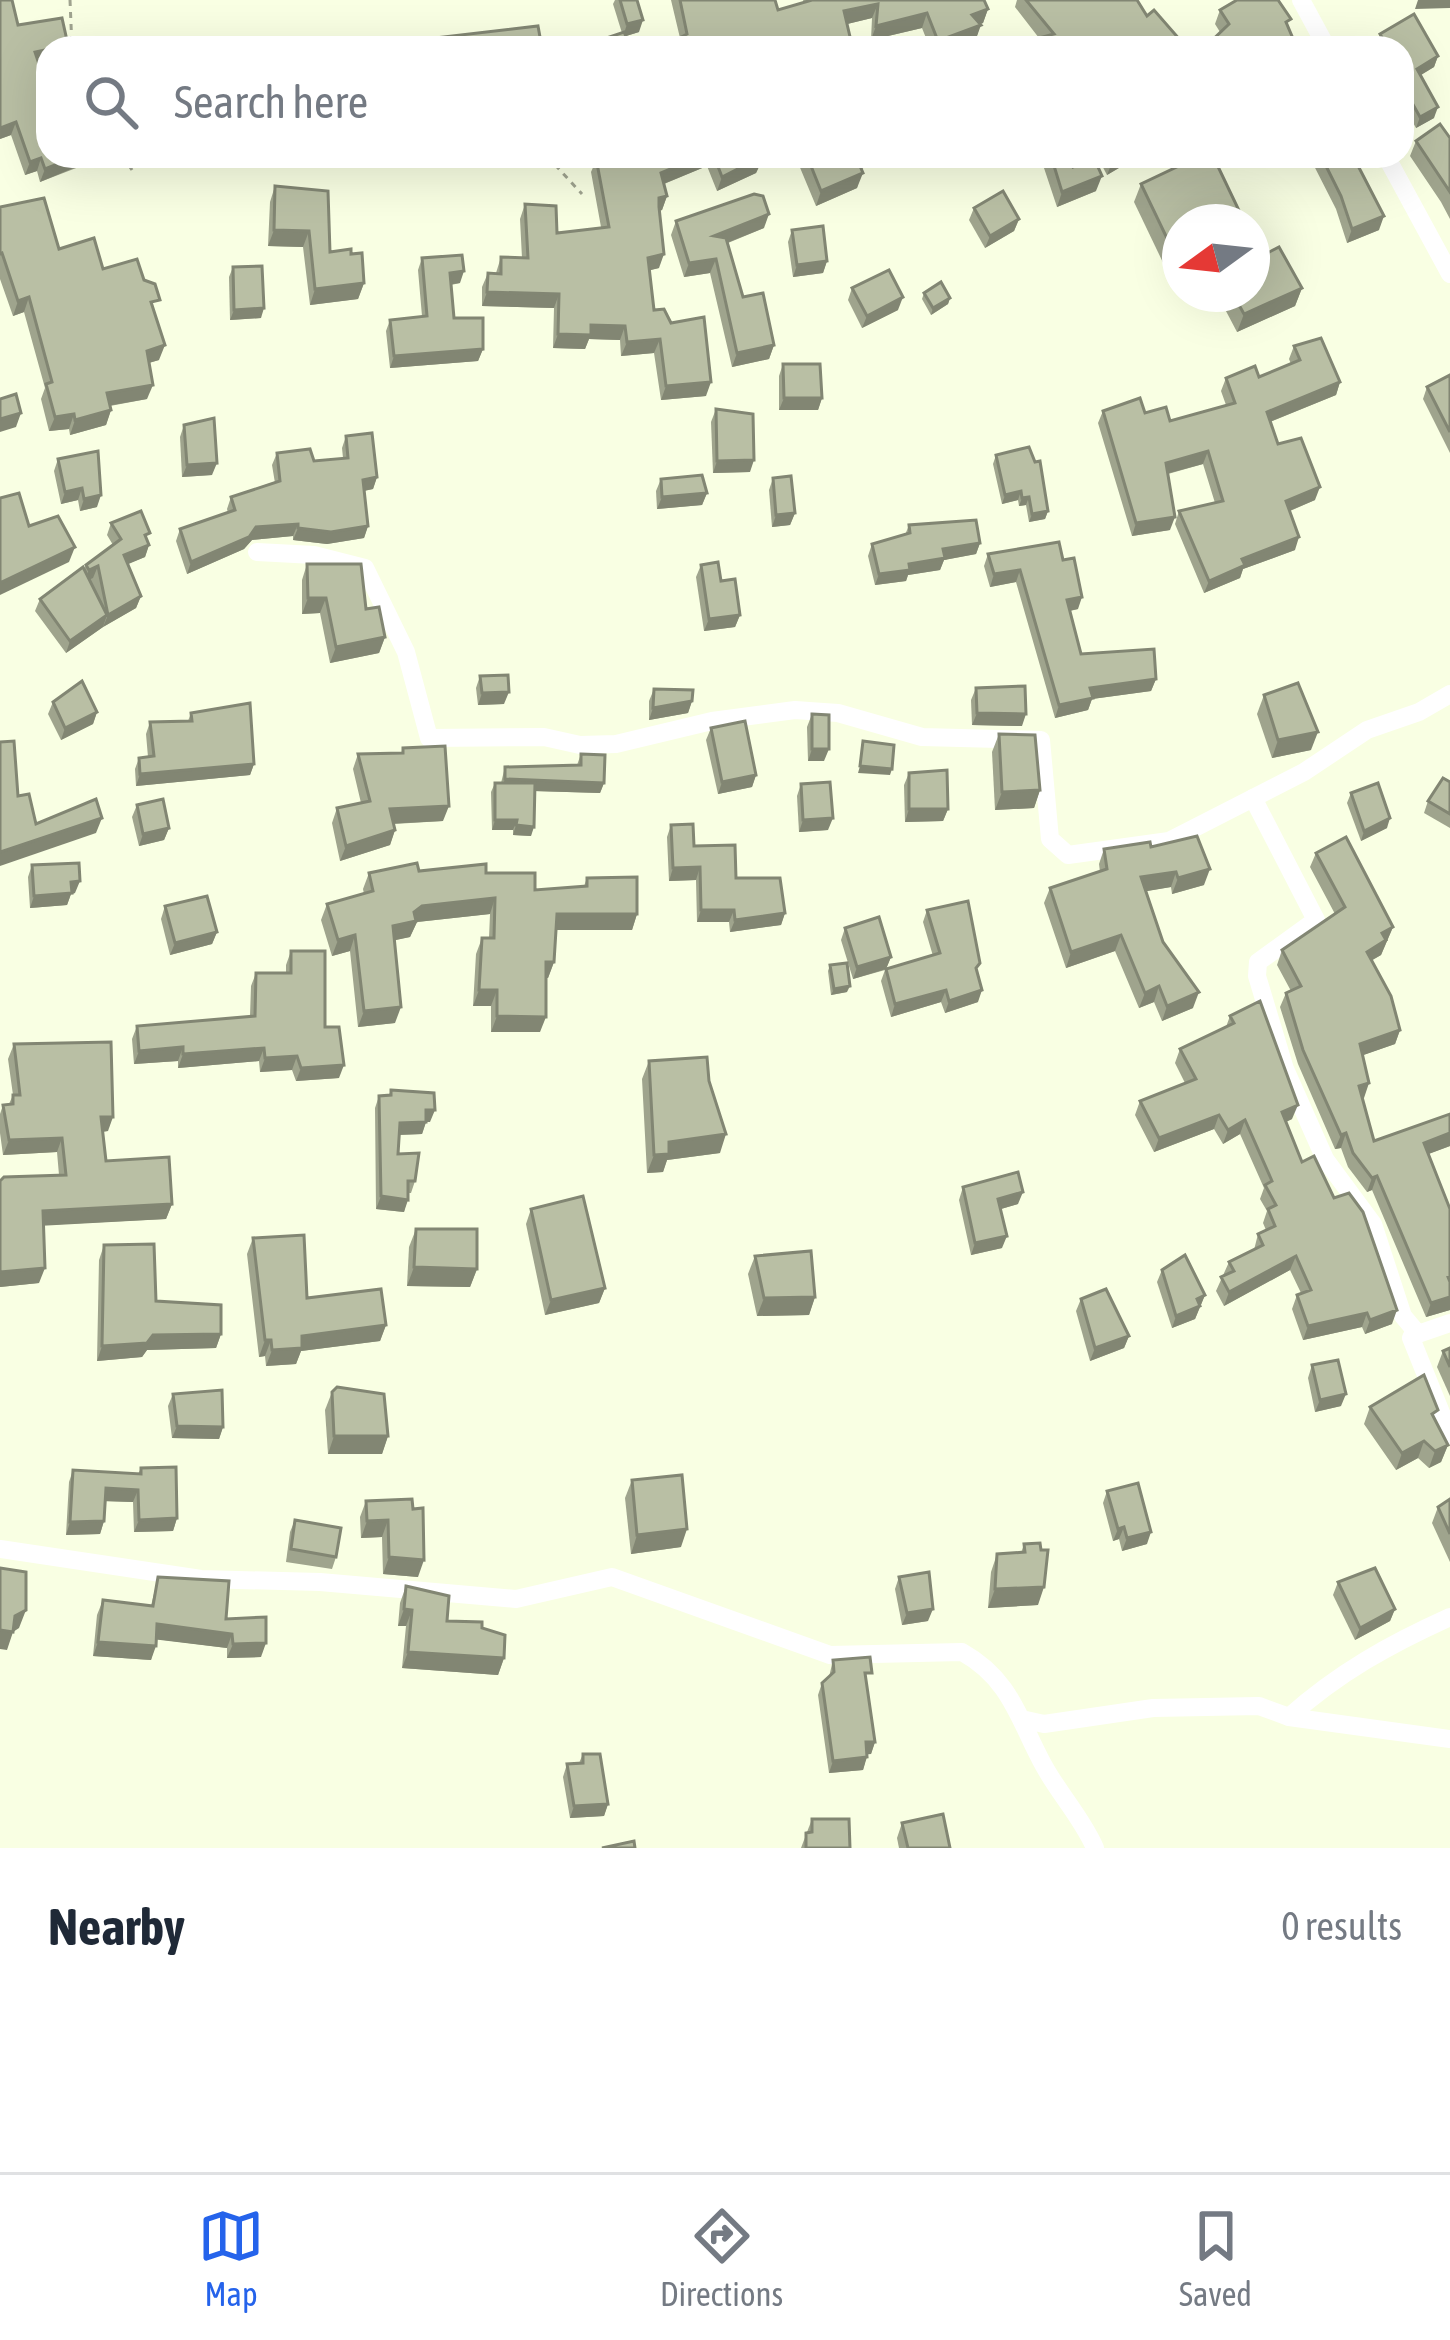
<!DOCTYPE html>
<html lang="en">
<head>
<meta charset="utf-8">
<style>
  body { margin:0; font-family:"Asap Condensed",sans-serif; background:#f6f6f7; color:#1f2937 }
  .compass { position:absolute; left:1162px; top:204px; width:108px; height:108px; border-radius:50%; background:#fff; box-shadow:0 12px 48px #0002; rotate:255deg }
  .list { margin:0; padding:0; list-style:none }
  h2 { display:flex; justify-content:space-between; align-items:center; height:156px; margin:0; padding:0 48px; font-size:51px }
  h2 small { font-size:39px; font-weight:400; color:#747a83 }
  .icon { flex:none; width:66px; height:66px; fill:none; stroke:currentColor; stroke-width:2; stroke-linecap:round; stroke-linejoin:round }
  .map { position:relative; flex:none; width:1450px; height:1848px; overflow:hidden }
  .search { position:absolute; background:#fff; box-shadow:0 12px 48px #0002; left:36px; right:36px; top:36px; height:132px; display:flex; align-items:center; gap:30px; box-sizing:border-box; padding:0 42px; border-radius:36px; color:#747a83; font-size:45px }
  .sheet { height:324px; background:#fff }
  nav { display:flex; justify-content:space-around; align-items:center; box-sizing:border-box; height:168px; border-top:3px solid #e0e1e3; background:#fff; font-size:33px; color:#747a83 }
  nav a { display:grid; justify-items:center; gap:6px }
  nav .on { color:#2563eb }
  .map>svg:first-child { display:block }
</style>
</head>
<body>
<div class="map">
<svg width="1450" height="1848" viewBox="0 0 1450 1848">
  <rect width="100%" height="100%" fill="#f9ffe3"/>
  <g fill="none" stroke-linecap="round" stroke-linejoin="round">
    <!-- path -->
    <g stroke="#9fa38f" stroke-width="3" stroke-dasharray="6 6" stroke-linecap="butt">
      <path d="M70 0 72 48"/>
      <path d="M123 156 132 170"/>
      <path d="M422 156 482 162 526 156"/>
      <path d="M547 156 582 194"/>
    </g>
    <!-- minor -->
    <g stroke="#fff" stroke-width="18">
      <path d="M1301 0 1327 48"/>
      <path d="M1386 156 1450 274"/>
      <path d="M257 552 314 555 365 568 406 652 429 738 544 737 580 745 616 744 712 721 795 710 838 713 922 737 1041 740 1050 839 1068 855 1169 841 1304 772 1367 730 1419 712 1450 694"/>
      <path d="M1253 798 1316 920 1258 962 1257 976 1285 1069 1325 1159 1373 1224 1403 1316 1418 1334 1450 1323"/>
      <path d="M1415 1330 1411 1338 1450 1435"/>
      <path d="M0 1549 201 1579 320 1582 516 1599 612 1577 830 1655 962 1652C1012 1680 1019 1721 1044 1766 1060 1795 1082 1818 1095 1848"/>
      <path d="M1289 1717C1338 1673 1390 1644 1450 1617"/>
      <path d="M1026 1720 1044 1724 1153 1708 1259 1706 1289 1717 1450 1739"/>
    </g>
  </g>
  <!-- wall -->
  <g fill="#9fa48d">
    <path d="M0 0 18 25 68 45 67 48H48V61L39 63 48 156H102V158L40 182 37 171 25 175 11 135 0 139Z"/>
    <path d="M615 0H637L639 32 626 36 622 33 613 4Z"/>
    <path d="M671 0H775L778 10 804 3 803 0H984L988 9 983 23 980 24 976 39 952 48H930L922 28 871 40 872 18 847 24 680 38Z"/>
    <path d="M1017 0H1137L1147 16 1181 41 1179 48H1031L1035 39 1039 38 1015 7Z"/>
    <path d="M1278 0 1220 32 1215 24 1220 10Z"/>
    <path d="M1380 34 1438 56 1434 67 1420 75 1434 118 1416 128 1402 103V48H1378L1376 45Z"/>
    <path d="M1450 138V219L1441 202 1410 156 1416 141Z"/>
    <path d="M598 156H764L756 173 717 191 707 166 664 184 667 196 662 210 659 211V268L650 270 654 310 706 396 661 400 654 353 621 356 620 340 589 339 585 349 553 348 554 308 482 306V287L488 273H496L501 257 522 258 520 219 525 204 557 233 601 227 591 172Z"/>
    <path d="M797 156H886L861 169 857 188 816 206 796 158Z"/>
    <path d="M1040 156H1069L1073 167 1096 191 1057 207Z"/>
    <path d="M1097 156H1139L1107 175Z"/>
    <path d="M1309 156H1353L1379 230 1347 243 1336 209Z"/>
    <path d="M1141 184 1180 267 1168 273 1134 202Z"/>
    <path d="M275 186 330 252 364 283 358 299 310 305 303 247 268 246 270 202Z"/>
    <path d="M0 207 59 249 103 269 155 314 159 360 149 363 147 399 110 406 111 410 106 425 70 435 69 429 49 431 41 399 45 388 24 312 13 316 0 279Z"/>
    <path d="M974 208 1019 219 1014 231 985 248 969 220Z"/>
    <path d="M676 221 764 228 728 243 743 297 774 345 769 359 732 367 710 273 684 277 671 235Z"/>
    <path d="M792 230 827 261 823 273 793 277 788 242Z"/>
    <path d="M422 258 460 283 451 285 454 318 483 349 478 361 390 368 386 331 390 320 422 316 418 270Z"/>
    <path d="M233 267 261 318 230 320 229 277Z"/>
    <path d="M852 288 898 310 862 328 848 300Z"/>
    <path d="M1302 288 1295 306 1237 332 1217 294H1252Z"/>
    <path d="M924 293 950 298 948 304 931 315 922 299Z"/>
    <path d="M1294 346 1340 382 1336 395 1270 422 1278 444 1315 500 1290 511 1295 550 1243 569 1240 578 1204 593 1175 524 1179 511 1215 503 1203 464 1168 474 1170 530 1132 536 1098 423 1103 411 1145 413 1170 421 1226 405 1221 391 1226 378 1259 377 1291 364 1289 359Z"/>
    <path d="M783 364 822 398 818 410H779V376Z"/>
    <path d="M1450 375V453L1423 399 1427 387Z"/>
    <path d="M716 409 750 472 713 473 711 422Z"/>
    <path d="M184 425 212 475 182 477 180 437Z"/>
    <path d="M346 436 377 477 373 489 364 491 368 526 364 538 327 544 293 540V536L252 540 244 549 187 574 176 541 180 529 228 513 227 509 231 497 275 483 272 465 277 453 314 461 343 458 342 448Z"/>
    <path d="M996 455 1048 511 1045 519 1029 522 1026 505 1019 506 1018 500 1002 504 993 464Z"/>
    <path d="M58 459 97 507 80 511 78 500 61 504 54 471Z"/>
    <path d="M773 478 795 513 790 525 772 527 769 490Z"/>
    <path d="M661 479 707 493 702 505 657 509 656 491Z"/>
    <path d="M111 523 147 540 149 545 145 557 127 564 141 596 136 608 103 627 66 653 35 611 40 599 84 570 86 565 113 545 107 535Z"/>
    <path d="M909 525 980 543 976 554 944 560 940 570 908 575 906 581 875 585 868 556 872 544 905 535Z"/>
    <path d="M1059 542 1078 609 1070 611 1081 654 1156 679 1151 691 1092 699 1088 710 1055 718 1016 582 990 587 984 566 988 554Z"/>
    <path d="M307 564 366 609 385 637 379 653 330 663 320 613 302 614V580Z"/>
    <path d="M701 565 740 615 735 627 704 631 696 577Z"/>
    <path d="M480 676 504 704 478 705 476 688Z"/>
    <path d="M976 688 1022 726 972 725 971 700Z"/>
    <path d="M654 689 692 701 688 713 649 720V701Z"/>
    <path d="M1264 695 1311 750 1272 758 1257 714Z"/>
    <path d="M53 702 97 712 93 724 61 740 48 714Z"/>
    <path d="M191 713 254 764 250 775 136 786 135 769 139 758 148 757 146 734 150 722 188 721Z"/>
    <path d="M812 714 824 761H808L807 727Z"/>
    <path d="M711 728 756 775 752 787 718 794 706 740Z"/>
    <path d="M999 734 1040 790 1034 808 995 810 992 752Z"/>
    <path d="M403 748 443 821 394 824 395 830 390 845 340 861 332 823 337 808 361 803 353 769 358 754H401Z"/>
    <path d="M581 754 604 783 600 793 535 791 531 836 513 835V830H492L491 792 495 783H501L505 767 577 765Z"/>
    <path d="M909 773 948 809 943 821 905 822 904 785Z"/>
    <path d="M1450 782V828L1424 813 1428 801Z"/>
    <path d="M801 784 828 830 799 832 797 796Z"/>
    <path d="M1351 793 1387 828 1361 841 1347 803Z"/>
    <path d="M137 805 169 828 164 840 139 846 132 817Z"/>
    <path d="M671 825 694 846 785 913 781 925 730 932 729 922H697L696 880 669 881 667 837Z"/>
    <path d="M1151 847 1204 885 1172 894 1171 887 1146 891 1163 942 1193 1008 1162 1021 1154 1002 1139 1008 1115 951 1066 968 1044 903 1050 888 1100 872 1099 864 1104 849Z"/>
    <path d="M1316 853 1393 927 1381 955 1371 961 1400 1030 1395 1044 1363 1055 1362 1098 1374 1141 1450 1114V1111V1146L1428 1154 1450 1209V1310L1426 1317 1372 1190 1367 1192 1348 1167 1341 1148 1335 1149 1298 1064 1280 1007 1286 993 1291 991 1277 965 1282 950 1335 914 1310 867Z"/>
    <path d="M32 865 75 893 71 894 67 905 30 908 28 877Z"/>
    <path d="M419 871 486 873 535 890 584 886 587 878 637 914 632 930H556L554 962 548 978H546L540 1032H491V1006H473L476 954 482 938H489L490 914 417 922 410 937 394 940 395 1023 358 1027 350 951 332 956 321 920 327 904 364 894 363 889 369 873Z"/>
    <path d="M165 906 217 932 212 944 170 955 161 919Z"/>
    <path d="M927 910 977 971 978 1002 945 1013 941 1002 891 1017 881 981 885 970 853 979 841 940 845 928 891 957 886 969 933 956 923 922Z"/>
    <path d="M291 951 325 1027 339 1078 296 1081 292 1070 260 1072 259 1061 178 1068V1061L134 1064 132 1039 137 1026 250 1016 251 986 256 973H286V965Z"/>
    <path d="M830 965 847 992 831 995 828 971Z"/>
    <path d="M1230 1016 1292 1119 1286 1122 1302 1162 1392 1324 1365 1334 1362 1327 1303 1340 1292 1309 1297 1295 1301 1293 1290 1270 1224 1306 1216 1291 1229 1262 1254 1250 1258 1234 1266 1230 1263 1223 1267 1211 1260 1199 1264 1188 1240 1134 1223 1144 1214 1129 1154 1152 1135 1115 1140 1101 1185 1083 1175 1063 1180 1049 1226 1027Z"/>
    <path d="M14 1044 108 1131 103 1132 106 1161 172 1204 166 1219 44 1225 39 1283 0 1287 59 1175 57 1152 3 1155 0 1133V1114L3 1105 9 1104 13 1095 8 1059Z"/>
    <path d="M649 1061 709 1081 720 1153 667 1160 663 1172 647 1173 642 1079Z"/>
    <path d="M391 1090 430 1122H426L422 1134 399 1135 398 1154 415 1181 411 1193H408L404 1212 376 1209 375 1108 379 1096 389 1095Z"/>
    <path d="M963 1187 1018 1204 1001 1209 1002 1248 971 1255 959 1200Z"/>
    <path d="M531 1209 605 1288 599 1303 545 1315 526 1224Z"/>
    <path d="M416 1229 477 1269 470 1287 407 1286 409 1247Z"/>
    <path d="M253 1238 307 1298 386 1325 380 1341 301 1351 296 1364 266 1366 265 1356 259 1357 247 1254Z"/>
    <path d="M104 1245 156 1301 221 1334 216 1348 147 1350 142 1357 97 1361 99 1260Z"/>
    <path d="M755 1256 815 1297 809 1315 757 1316 748 1274Z"/>
    <path d="M1162 1270 1205 1295 1195 1319 1172 1328 1157 1282Z"/>
    <path d="M1081 1299 1129 1336 1124 1348 1090 1361 1076 1311Z"/>
    <path d="M1450 1348V1396L1437 1367 1443 1351Z"/>
    <path d="M1312 1365 1341 1406 1315 1412 1308 1378Z"/>
    <path d="M332 1392 388 1436 382 1454H328L325 1410Z"/>
    <path d="M173 1394 223 1427 219 1439 172 1438 168 1406Z"/>
    <path d="M1370 1407 1435 1420 1448 1445 1441 1462 1429 1468 1418 1458 1396 1470 1364 1424Z"/>
    <path d="M141 1468 177 1518 173 1531 134 1532 133 1502 105 1501 104 1521 100 1534 66 1535 69 1482 73 1470 138 1474Z"/>
    <path d="M632 1480 681 1547 631 1554 625 1498Z"/>
    <path d="M1107 1491 1147 1544 1122 1551 1119 1539 1113 1541 1103 1503Z"/>
    <path d="M412 1499 418 1577 383 1574 382 1537 361 1538 360 1517 366 1501Z"/>
    <path d="M1450 1499V1562L1432 1523 1438 1507Z"/>
    <path d="M295 1520 336 1557 332 1569 286 1562 290 1532Z"/>
    <path d="M1024 1544 1038 1605 988 1608 991 1572 997 1554 1021 1553Z"/>
    <path d="M158 1577 226 1619 261 1657 227 1658V1648L156 1639 151 1660 93 1656 97 1615 103 1600 151 1606Z"/>
    <path d="M899 1577 928 1621 902 1625 895 1589Z"/>
    <path d="M1338 1582 1395 1609 1390 1621 1355 1640 1333 1595Z"/>
    <path d="M406 1586 447 1621 482 1628 504 1658 498 1675 402 1668 406 1626H398L400 1603Z"/>
    <path d="M833 1660 867 1685 875 1742 871 1754H867L863 1770 829 1773 818 1695 822 1683 829 1677Z"/>
    <path d="M583 1754 608 1804 604 1816 570 1818 563 1777 567 1764 579 1763Z"/>
    <path d="M812 1819 850 1848H801Z"/>
    <path d="M902 1823 950 1848H899L897 1838Z"/>
  </g>
  <!-- shaded-wall -->
  <g fill="#828673">
    <path d="M1418 0H1450V8L1415 9Z"/>
    <path d="M878 4 872 18 839 26 844 11Z"/>
    <path d="M988 9 983 23 967 29 972 15Z"/>
    <path d="M927 13 922 28 871 40 876 26Z"/>
    <path d="M643 20 639 32 623 37 627 24Z"/>
    <path d="M981 25 976 39 952 48H935L938 41Z"/>
    <path d="M851 41 848 48H831Z"/>
    <path d="M48 50V61L31 65 35 52Z"/>
    <path d="M1438 56 1434 67 1413 80 1417 69Z"/>
    <path d="M1438 107 1434 118 1416 128 1420 117Z"/>
    <path d="M16 122 11 135 0 139V128Z"/>
    <path d="M78 156H102L40 182 45 169Z"/>
    <path d="M702 156H711L707 166 656 187 661 173Z"/>
    <path d="M764 156 756 173 717 191 722 177Z"/>
    <path d="M863 156H886L852 174 857 159Z"/>
    <path d="M1119 156H1139L1107 175 1113 160Z"/>
    <path d="M41 158 37 171 25 175 30 162Z"/>
    <path d="M863 173 857 188 816 206 821 191Z"/>
    <path d="M1102 176 1096 191 1057 207 1062 192Z"/>
    <path d="M667 196 662 210 654 212 659 198Z"/>
    <path d="M769 214 764 228 709 250 714 236Z"/>
    <path d="M1384 216 1379 230 1347 243 1352 229Z"/>
    <path d="M1019 219 1014 231 985 248 990 236Z"/>
    <path d="M274 230 309 231 303 247 268 246Z"/>
    <path d="M1180 252V267L1168 273 1175 255Z"/>
    <path d="M664 254 659 268 643 272 648 258Z"/>
    <path d="M716 259 710 273 684 277 689 263Z"/>
    <path d="M827 261 823 273 793 277 797 265Z"/>
    <path d="M464 271 460 283 446 285 450 273Z"/>
    <path d="M364 283 358 299 310 305 315 289Z"/>
    <path d="M1302 288 1295 306 1237 332 1244 314Z"/>
    <path d="M487 292 559 294 554 308 482 306Z"/>
    <path d="M29 297 24 312 13 316 18 301Z"/>
    <path d="M903 297 898 310 862 328 867 316Z"/>
    <path d="M950 298 948 304 931 315 933 308Z"/>
    <path d="M264 308 261 318 230 320 234 310Z"/>
    <path d="M591 325 625 326 620 340 589 339 585 349 553 348 558 334Z"/>
    <path d="M660 339 654 353 621 356 627 342Z"/>
    <path d="M165 345 159 360 141 365 147 351Z"/>
    <path d="M774 345 769 359 732 367 737 353Z"/>
    <path d="M483 349 478 361 390 368 394 356Z"/>
    <path d="M711 382 706 396 661 400 666 386Z"/>
    <path d="M1340 382 1336 395 1262 425 1267 412Z"/>
    <path d="M153 385 147 399 101 407 107 393Z"/>
    <path d="M784 398H822L818 410H779Z"/>
    <path d="M111 410 106 425 70 435 75 420Z"/>
    <path d="M21 413 16 427 0 432V419Z"/>
    <path d="M74 414 69 429 49 431 55 417Z"/>
    <path d="M1208 451 1203 464 1162 475 1166 463Z"/>
    <path d="M754 460 750 472 713 473 717 461Z"/>
    <path d="M217 463 212 475 182 477 187 465Z"/>
    <path d="M377 477 373 489 358 492 363 480Z"/>
    <path d="M1320 487 1315 500 1282 514 1286 501Z"/>
    <path d="M82 488 78 500 61 504 65 492Z"/>
    <path d="M1021 491 1018 500 1002 504 1005 495Z"/>
    <path d="M707 493 702 505 657 509 662 497Z"/>
    <path d="M101 495 97 507 80 511 84 499Z"/>
    <path d="M1029 497 1026 505 1019 506 1022 498Z"/>
    <path d="M1048 511 1045 519 1029 522 1032 514Z"/>
    <path d="M795 513 790 525 772 527 776 515Z"/>
    <path d="M1175 517 1170 530 1132 536 1136 523Z"/>
    <path d="M298 524 293 536 252 540 244 549 187 574 191 562 256 527Z"/>
    <path d="M368 526 364 538 327 544 293 540 298 528Z"/>
    <path d="M1299 537 1295 550 1243 569 1240 578 1204 593 1209 581 1242 559Z"/>
    <path d="M980 543 976 554 944 560 940 570 908 575 906 581 875 585 879 574 909 564 943 549Z"/>
    <path d="M149 545 145 557 119 568 124 555Z"/>
    <path d="M75 547 69 562 0 595V583Z"/>
    <path d="M98 566 93 578 84 582 89 570Z"/>
    <path d="M1020 570 1016 582 990 587 994 574Z"/>
    <path d="M141 596 136 608 103 627 108 615Z"/>
    <path d="M1082 597 1078 609 1063 612 1067 600Z"/>
    <path d="M308 598H326L320 613 302 614Z"/>
    <path d="M107 615 103 627 66 653 70 641Z"/>
    <path d="M740 615 735 627 704 631 709 619Z"/>
    <path d="M385 637 379 653 330 663 336 647Z"/>
    <path d="M1156 679 1151 691 1092 699 1088 710 1055 718 1059 705 1090 688Z"/>
    <path d="M509 692 504 704 478 705 482 693Z"/>
    <path d="M692 701 688 713 649 720 653 708Z"/>
    <path d="M97 712 93 724 61 740 65 728Z"/>
    <path d="M977 713 1026 714 1022 726 972 725Z"/>
    <path d="M1318 732 1311 750 1272 758 1278 740Z"/>
    <path d="M812 749H829L824 761H808Z"/>
    <path d="M254 764 250 775 136 786 140 774Z"/>
    <path d="M860 766 892 769 890 775 858 773Z"/>
    <path d="M756 775 752 787 718 794 722 782Z"/>
    <path d="M505 779 604 783 600 793 501 790Z"/>
    <path d="M1040 790 1034 808 995 810 1002 792Z"/>
    <path d="M449 806 443 821 385 824 390 809Z"/>
    <path d="M909 809H948L943 821 905 822Z"/>
    <path d="M102 818 96 833 0 866V852Z"/>
    <path d="M833 818 828 830 799 832 803 820Z"/>
    <path d="M1390 818 1387 828 1361 841 1364 831Z"/>
    <path d="M495 820H517L513 830H492Z"/>
    <path d="M516 825 534 827 531 836 513 835Z"/>
    <path d="M169 828 164 840 139 846 143 834Z"/>
    <path d="M395 830 390 845 340 861 346 846Z"/>
    <path d="M700 867 696 880 669 881 673 868Z"/>
    <path d="M1210 869 1204 885 1172 894 1178 878Z"/>
    <path d="M1176 872 1171 887 1136 893 1141 877Z"/>
    <path d="M80 881 75 893 71 894 67 905 30 908 34 896 71 882Z"/>
    <path d="M495 898 490 914 417 922 410 937 387 942 393 926 422 906Z"/>
    <path d="M701 910H734L729 922H697Z"/>
    <path d="M785 913 781 925 730 932 735 920Z"/>
    <path d="M557 914H637L632 930H551Z"/>
    <path d="M1393 927 1381 955 1361 966 1367 952 1382 933Z"/>
    <path d="M217 932 212 944 170 955 175 943Z"/>
    <path d="M355 935 350 951 332 956 338 940Z"/>
    <path d="M1121 935 1115 951 1066 968 1071 952Z"/>
    <path d="M891 957 886 969 853 979 857 967Z"/>
    <path d="M546 962H554L548 978 540 977Z"/>
    <path d="M850 986 847 992 831 995 834 989Z"/>
    <path d="M1159 986 1154 1002 1139 1008 1145 993Z"/>
    <path d="M479 990H497L491 1006H473Z"/>
    <path d="M946 990 941 1002 891 1017 895 1004Z"/>
    <path d="M982 990 978 1002 945 1013 949 1001Z"/>
    <path d="M1199 992 1193 1008 1162 1021 1167 1006Z"/>
    <path d="M401 1007 395 1023 358 1027 364 1011Z"/>
    <path d="M497 1016 546 1017 540 1032H491Z"/>
    <path d="M1400 1030 1395 1044 1355 1058 1360 1044Z"/>
    <path d="M183 1047 178 1061 134 1064 139 1051Z"/>
    <path d="M264 1048 259 1061 178 1068 183 1054Z"/>
    <path d="M297 1056 292 1070 260 1072 265 1058Z"/>
    <path d="M344 1065 339 1078 296 1081 301 1068Z"/>
    <path d="M1369 1083 1364 1098 1354 1101 1359 1086Z"/>
    <path d="M1298 1105 1292 1119 1277 1126 1282 1112Z"/>
    <path d="M426 1110H435L430 1122H426L422 1134 395 1135 400 1123Z"/>
    <path d="M1219 1115 1214 1129 1154 1152 1159 1138Z"/>
    <path d="M101 1117H113L108 1131 96 1132Z"/>
    <path d="M1245 1120 1240 1134 1223 1144 1228 1130Z"/>
    <path d="M1346 1133 1341 1148 1335 1149 1341 1135Z"/>
    <path d="M1450 1133V1146L1418 1158 1424 1143Z"/>
    <path d="M726 1134 720 1153 667 1160 663 1172 647 1173 654 1155 669 1142Z"/>
    <path d="M62 1138 57 1152 3 1155 9 1140Z"/>
    <path d="M1377 1176 1372 1190 1367 1192 1372 1178Z"/>
    <path d="M1023 1192 1018 1204 994 1211 998 1199Z"/>
    <path d="M381 1196 408 1200 404 1212 376 1209Z"/>
    <path d="M172 1204 166 1219 38 1226 43 1211Z"/>
    <path d="M1007 1236 1002 1248 971 1255 975 1243Z"/>
    <path d="M1296 1256 1290 1270 1224 1306 1229 1292Z"/>
    <path d="M414 1267 477 1269 470 1287 407 1286Z"/>
    <path d="M45 1268 39 1283 0 1287V1272Z"/>
    <path d="M605 1288 599 1303 545 1315 551 1300Z"/>
    <path d="M1205 1295 1195 1319 1172 1328 1176 1316 1197 1299Z"/>
    <path d="M815 1297 809 1315 757 1316 764 1298Z"/>
    <path d="M1450 1297V1310L1426 1317 1431 1303Z"/>
    <path d="M1397 1310 1392 1324 1365 1334 1370 1320Z"/>
    <path d="M1367 1313 1362 1327 1303 1340 1308 1326Z"/>
    <path d="M386 1325 380 1341 301 1351 296 1364 266 1366 272 1350 302 1336Z"/>
    <path d="M221 1334 216 1348 147 1350 142 1357 97 1361 102 1346 153 1335Z"/>
    <path d="M1129 1336 1124 1348 1090 1361 1095 1348Z"/>
    <path d="M265 1340H271L265 1356 259 1357Z"/>
    <path d="M1346 1394 1341 1406 1315 1412 1320 1400Z"/>
    <path d="M177 1426 223 1427 219 1439 172 1438Z"/>
    <path d="M334 1436H388L382 1454H328Z"/>
    <path d="M1424 1441 1418 1458 1396 1470 1402 1453Z"/>
    <path d="M1448 1445 1441 1462 1429 1468 1435 1451Z"/>
    <path d="M106 1488 138 1490 133 1502 101 1501Z"/>
    <path d="M177 1518 173 1531 134 1532 139 1520Z"/>
    <path d="M388 1520 382 1537 361 1538 367 1521Z"/>
    <path d="M104 1521 100 1534 66 1535 70 1522Z"/>
    <path d="M1124 1527 1119 1539 1113 1541 1118 1529Z"/>
    <path d="M687 1529 681 1547 631 1554 637 1535Z"/>
    <path d="M1151 1532 1147 1544 1122 1551 1127 1538Z"/>
    <path d="M389 1557 424 1560 418 1577 383 1574Z"/>
    <path d="M1044 1587 1038 1605 988 1608 995 1589Z"/>
    <path d="M404 1609 412 1610 406 1626H398Z"/>
    <path d="M933 1609 928 1621 902 1625 907 1613Z"/>
    <path d="M1395 1609 1390 1621 1355 1640 1360 1628Z"/>
    <path d="M26 1610 19 1628 13 1632 7 1650 0 1649V1630L15 1616Z"/>
    <path d="M157 1624 232 1634 227 1648 152 1639Z"/>
    <path d="M98 1642 156 1646 151 1660 93 1656Z"/>
    <path d="M266 1643 261 1657 227 1658 233 1644Z"/>
    <path d="M408 1652 504 1658 498 1675 402 1668Z"/>
    <path d="M866 1742H875L871 1754 861 1755Z"/>
    <path d="M867 1757 863 1770 829 1773 833 1761Z"/>
    <path d="M608 1804 604 1816 570 1818 574 1806Z"/>
  </g>
  <!-- building -->
  <g fill="#b9bfa4" stroke="#828673" stroke-width="3">
    <path d="M0 0H12L18 25 62 18 68 45 35 52 48 91V156H78L45 169 41 158 30 162 16 122 0 128Z"/>
    <path d="M620 0H637L643 20 627 24Z"/>
    <path d="M680 0H775L778 10 812 0H984L988 9 972 15 981 25 938 41 927 13 876 26 878 4 844 11 851 41 831 48H661L687 34Z"/>
    <path d="M1026 0H1137L1147 16 1154 10 1181 41 1172 48H1037L1035 39 1054 34Z"/>
    <path d="M1237 0H1278L1291 19 1286 22 1297 48H1204L1229 24 1220 10Z"/>
    <path d="M1414 14 1438 56 1417 69 1438 107 1420 117 1402 85V48H1383L1387 46 1380 34Z"/>
    <path d="M538 26 542 48H383V44Z"/>
    <path d="M624 32 631 48H577Z"/>
    <path d="M1440 124 1450 138V192L1416 141Z"/>
    <path d="M604 156H702L661 173 667 196 659 198V207L664 254 648 258 654 310 664 309 671 323 704 317 711 382 666 386 660 339 627 342 625 326 591 325V335L558 334 559 294 487 292 488 273 501 274V257L528 258 525 204 556 206 557 233 609 227 596 158Z"/>
    <path d="M714 156H763L722 177Z"/>
    <path d="M807 156H863L857 159 863 173 821 191Z"/>
    <path d="M1051 156H1069L1073 167 1094 158 1102 176 1062 192Z"/>
    <path d="M1200 156H1213L1244 221 1180 222V252L1175 255 1141 184Z"/>
    <path d="M1321 156H1353L1384 216 1352 229 1341 196Z"/>
    <path d="M275 186 328 191 330 252 351 249V254L362 253 364 283 315 289 309 231 274 230Z"/>
    <path d="M1003 191 1019 219 990 236 974 208Z"/>
    <path d="M754 194 763 196 769 214 714 236 726 238 743 297 763 293 774 345 737 353 716 259 689 263 676 221Z"/>
    <path d="M44 198 59 249 94 238 103 269 137 259 144 280 155 284 160 300 151 302 165 345 147 351 153 385 107 393 111 410 75 420 74 414 55 417 46 384 52 382 29 297 18 301 2 253 0 254V207Z"/>
    <path d="M823 226 827 261 797 265 792 230Z"/>
    <path d="M1279 247 1302 288 1244 314 1233 294H1252V261Z"/>
    <path d="M462 255 464 271 450 273 454 318H483V349L394 356 390 320 427 316 422 258Z"/>
    <path d="M262 266 264 308 234 310 233 267Z"/>
    <path d="M889 270 903 297 867 316 852 288Z"/>
    <path d="M941 282 950 298 933 308 924 293Z"/>
    <path d="M1321 338 1340 382 1267 412 1278 444 1301 438 1320 487 1286 501 1299 537 1242 559 1245 565 1209 581 1179 511 1223 501 1208 451 1166 463 1175 517 1136 523 1103 411 1140 398 1145 413 1166 407 1170 421 1235 403 1226 378 1255 366 1259 377 1300 360 1294 346Z"/>
    <path d="M783 364H820L822 398H784Z"/>
    <path d="M1450 375V432L1427 387Z"/>
    <path d="M16 394 21 413 0 419V399Z"/>
    <path d="M716 409 753 414 754 460 717 461Z"/>
    <path d="M214 418 217 463 187 465 184 425Z"/>
    <path d="M372 433 377 477 363 480 368 526 331 532 298 528V524L256 527 249 537 191 562 180 529 235 510 231 497 280 481 277 453 310 449 314 461 348 458 346 436Z"/>
    <path d="M1029 447 1035 462 1040 461 1048 511 1032 514 1029 497 1022 498 1021 491 1005 495 996 455Z"/>
    <path d="M98 451 101 495 84 499 82 488 65 492 58 459Z"/>
    <path d="M702 475 707 493 662 497 661 479Z"/>
    <path d="M791 476 795 513 776 515 773 478Z"/>
    <path d="M19 493 29 526 58 516 75 547 0 583V498Z"/>
    <path d="M141 511 150 533 145 535 149 545 124 555 141 596 108 615 98 566 89 570 86 565 121 539 111 523Z"/>
    <path d="M976 520 980 543 943 549 945 558 909 564 910 570 879 574 872 544 910 533 909 525Z"/>
    <path d="M1059 542 1063 560 1074 558 1082 597 1067 600 1081 654 1154 649 1156 679 1090 688 1093 698 1059 705 1020 570 994 574 988 554Z"/>
    <path d="M718 562 721 581 735 579 740 615 709 619 701 565Z"/>
    <path d="M307 564H361L366 609 379 607 385 637 336 647 326 598H308Z"/>
    <path d="M83 567 107 615 70 641 40 599Z"/>
    <path d="M508 675 509 692 482 693 480 676Z"/>
    <path d="M82 681 97 712 65 728 53 702Z"/>
    <path d="M1298 683 1318 732 1278 740 1264 695Z"/>
    <path d="M1025 686 1026 714 977 713 976 688Z"/>
    <path d="M654 689 693 690 692 701 653 708Z"/>
    <path d="M250 703 254 764 140 774 139 758 154 756 150 722 192 721 191 713Z"/>
    <path d="M812 714 829 715V749H812Z"/>
    <path d="M745 721 756 775 722 782 711 728Z"/>
    <path d="M999 734 1035 735 1040 790 1002 792Z"/>
    <path d="M14 741 18 796 29 794 36 824 96 799 102 818 0 852V742Z"/>
    <path d="M863 741 894 745 892 769 860 766Z"/>
    <path d="M445 746 449 806 390 809 395 830 346 846 337 808 370 801 358 754 403 753V748Z"/>
    <path d="M581 754 605 755 604 783 505 779V767L581 765Z"/>
    <path d="M947 770 948 809H909V773Z"/>
    <path d="M1443 778 1450 782V814L1428 801Z"/>
    <path d="M830 782 833 818 803 820 801 784Z"/>
    <path d="M495 783H535L534 827 516 825 517 820H495Z"/>
    <path d="M1378 783 1390 818 1364 831 1351 793Z"/>
    <path d="M163 799 169 828 143 834 137 805Z"/>
    <path d="M693 824 694 846 735 845 736 878H780L785 913 735 920 734 910H701L700 867 673 868 671 825Z"/>
    <path d="M1197 836 1210 869 1178 878 1176 872 1141 877 1163 942 1199 992 1167 1006 1159 986 1145 993 1121 935 1071 952 1050 888 1107 869 1104 849 1150 842 1151 847Z"/>
    <path d="M1346 837 1393 927 1382 933 1386 940 1367 952 1391 996 1400 1030 1360 1044 1369 1083 1359 1086 1374 1141 1450 1114V1133L1424 1143 1450 1209V1276L1448 1277 1450 1282V1297L1431 1303 1377 1176 1372 1178 1353 1153 1346 1133 1341 1135 1303 1050 1286 993 1301 986 1282 950 1345 907 1316 853Z"/>
    <path d="M79 863 80 881 71 882 72 893 34 896 32 865Z"/>
    <path d="M417 863 419 871 486 864V873H535V890L587 886V878L637 877V914H557L554 962H546V1017L497 1016V990H479L482 938H494L495 898 422 906 414 912 416 921 393 926 401 1007 364 1011 355 935 338 940 327 904 373 891 369 873Z"/>
    <path d="M207 896 217 932 175 943 165 906Z"/>
    <path d="M968 901 980 963 976 968 982 990 949 1001 946 990 895 1004 886 969 940 953 927 910Z"/>
    <path d="M879 917 891 957 857 967 845 928Z"/>
    <path d="M291 951H325V1027H339L344 1065 301 1068 297 1056 265 1058 264 1048 183 1054V1047L139 1051 137 1026 255 1016 256 973H291Z"/>
    <path d="M847 963 850 986 834 989 830 965Z"/>
    <path d="M1260 1001 1298 1105 1282 1112 1302 1162 1314 1156 1334 1198 1349 1193 1363 1212 1397 1310 1370 1320 1367 1313 1308 1326 1297 1295 1311 1290 1296 1256 1229 1292 1221 1277 1234 1271 1229 1262 1263 1245 1258 1234 1275 1226 1268 1209 1276 1205 1265 1185 1272 1181 1245 1120 1228 1130 1219 1115 1159 1138 1140 1101 1196 1079 1180 1049 1234 1023 1230 1016Z"/>
    <path d="M111 1042 113 1117H101L106 1161 169 1157 172 1204 43 1211 45 1268 0 1272V1181L4 1177 66 1175 62 1138 9 1140 3 1105 13 1104V1095H20L14 1044Z"/>
    <path d="M707 1057 709 1081 726 1134 669 1142V1154L654 1155 649 1061Z"/>
    <path d="M391 1090 434 1093 435 1110H426V1122L400 1123 398 1154 419 1153 415 1181H408V1200L381 1196 379 1096 391 1095Z"/>
    <path d="M1018 1172 1023 1192 998 1199 1007 1236 975 1243 963 1187Z"/>
    <path d="M583 1196 605 1288 551 1300 531 1209Z"/>
    <path d="M416 1229H477V1269L414 1267Z"/>
    <path d="M304 1235 307 1298 381 1289 386 1325 302 1336V1348L272 1350 271 1340H265L253 1238Z"/>
    <path d="M154 1244 156 1301 221 1305V1334L153 1335 147 1343 102 1346 104 1245Z"/>
    <path d="M811 1251 815 1297 764 1298 755 1256Z"/>
    <path d="M1185 1255 1205 1295 1197 1299 1200 1306 1176 1316 1162 1270Z"/>
    <path d="M1106 1289 1129 1336 1095 1348 1081 1299Z"/>
    <path d="M1450 1348V1367L1443 1351Z"/>
    <path d="M1338 1360 1346 1394 1320 1400 1312 1365Z"/>
    <path d="M1424 1375 1438 1410 1432 1414 1448 1445 1435 1451 1424 1441 1402 1453 1370 1407Z"/>
    <path d="M337 1387 384 1394 388 1436H334L332 1392Z"/>
    <path d="M222 1390 223 1427 177 1426 173 1394Z"/>
    <path d="M176 1467 177 1518 139 1520 138 1490 106 1488 104 1521 70 1522 73 1470 141 1474V1468Z"/>
    <path d="M682 1475 687 1529 637 1535 632 1480Z"/>
    <path d="M1138 1483 1151 1532 1127 1538 1124 1527 1118 1529 1107 1491Z"/>
    <path d="M412 1499 413 1509 423 1508 424 1560 389 1557 388 1520 367 1521 366 1501Z"/>
    <path d="M1450 1499V1534L1438 1507Z"/>
    <path d="M295 1520 341 1528 336 1557 291 1549Z"/>
    <path d="M1040 1543 1041 1550H1048L1044 1587 995 1589 997 1554 1025 1552 1024 1544Z"/>
    <path d="M0 1568 26 1572V1610L15 1616 13 1632 0 1630Z"/>
    <path d="M1375 1568 1395 1609 1360 1628 1338 1582Z"/>
    <path d="M929 1572 933 1609 907 1613 899 1577Z"/>
    <path d="M158 1577 229 1581 226 1619 266 1617V1643L233 1644 232 1634 157 1624 156 1646 98 1642 103 1600 153 1606Z"/>
    <path d="M406 1586 449 1596 447 1621 482 1622V1628L505 1635 504 1658 408 1652 412 1610 404 1609Z"/>
    <path d="M870 1657 872 1673H865L875 1742H866L867 1757 833 1761 822 1683 834 1672 833 1660Z"/>
    <path d="M583 1754H600L608 1804 574 1806 567 1764 583 1763Z"/>
    <path d="M943 1814 950 1848H908L902 1823Z"/>
    <path d="M812 1819H849L850 1848H806V1833L812 1832Z"/>
    <path d="M634 1841 635 1848H602Z"/>
  </g>
</svg>
<svg class="compass" viewBox="-18 -18 36 36"><path d="M0-13l5 13h-10z" fill="#e53935"/><path d="M0 13l5-13h-10z" fill="#747a83"/></svg>
<div class="search"><svg class="icon" aria-label="search" viewBox="0 0 24 24"><circle cx="10" cy="10" r="6"/><path d="M15 15l6 6"/></svg>Search here</div>
</div>
<section class="sheet">
<h2>Nearby<small>0 results</small></h2>
<ul class="list">
</ul>
</section>
<nav>
<a class="on"><svg class="icon" aria-label="map" viewBox="0 0 24 24"><path d="M3 6l6-2 6 2 6-2v14l-6 2-6-2-6 2zM9 4v14M15 6v14"/></svg>Map</a>
<a><svg class="icon" aria-label="directions" viewBox="0 0 24 24"><path d="M12 3l9 9-9 9-9-9zM9 14v-3h6M13 9l2 2-2 2"/></svg>Directions</a>
<a><svg class="icon" aria-label="saved" viewBox="0 0 24 24"><path d="M7 4h10v16l-5-4-5 4z"/></svg>Saved</a>
</nav>
</body>
</html>
